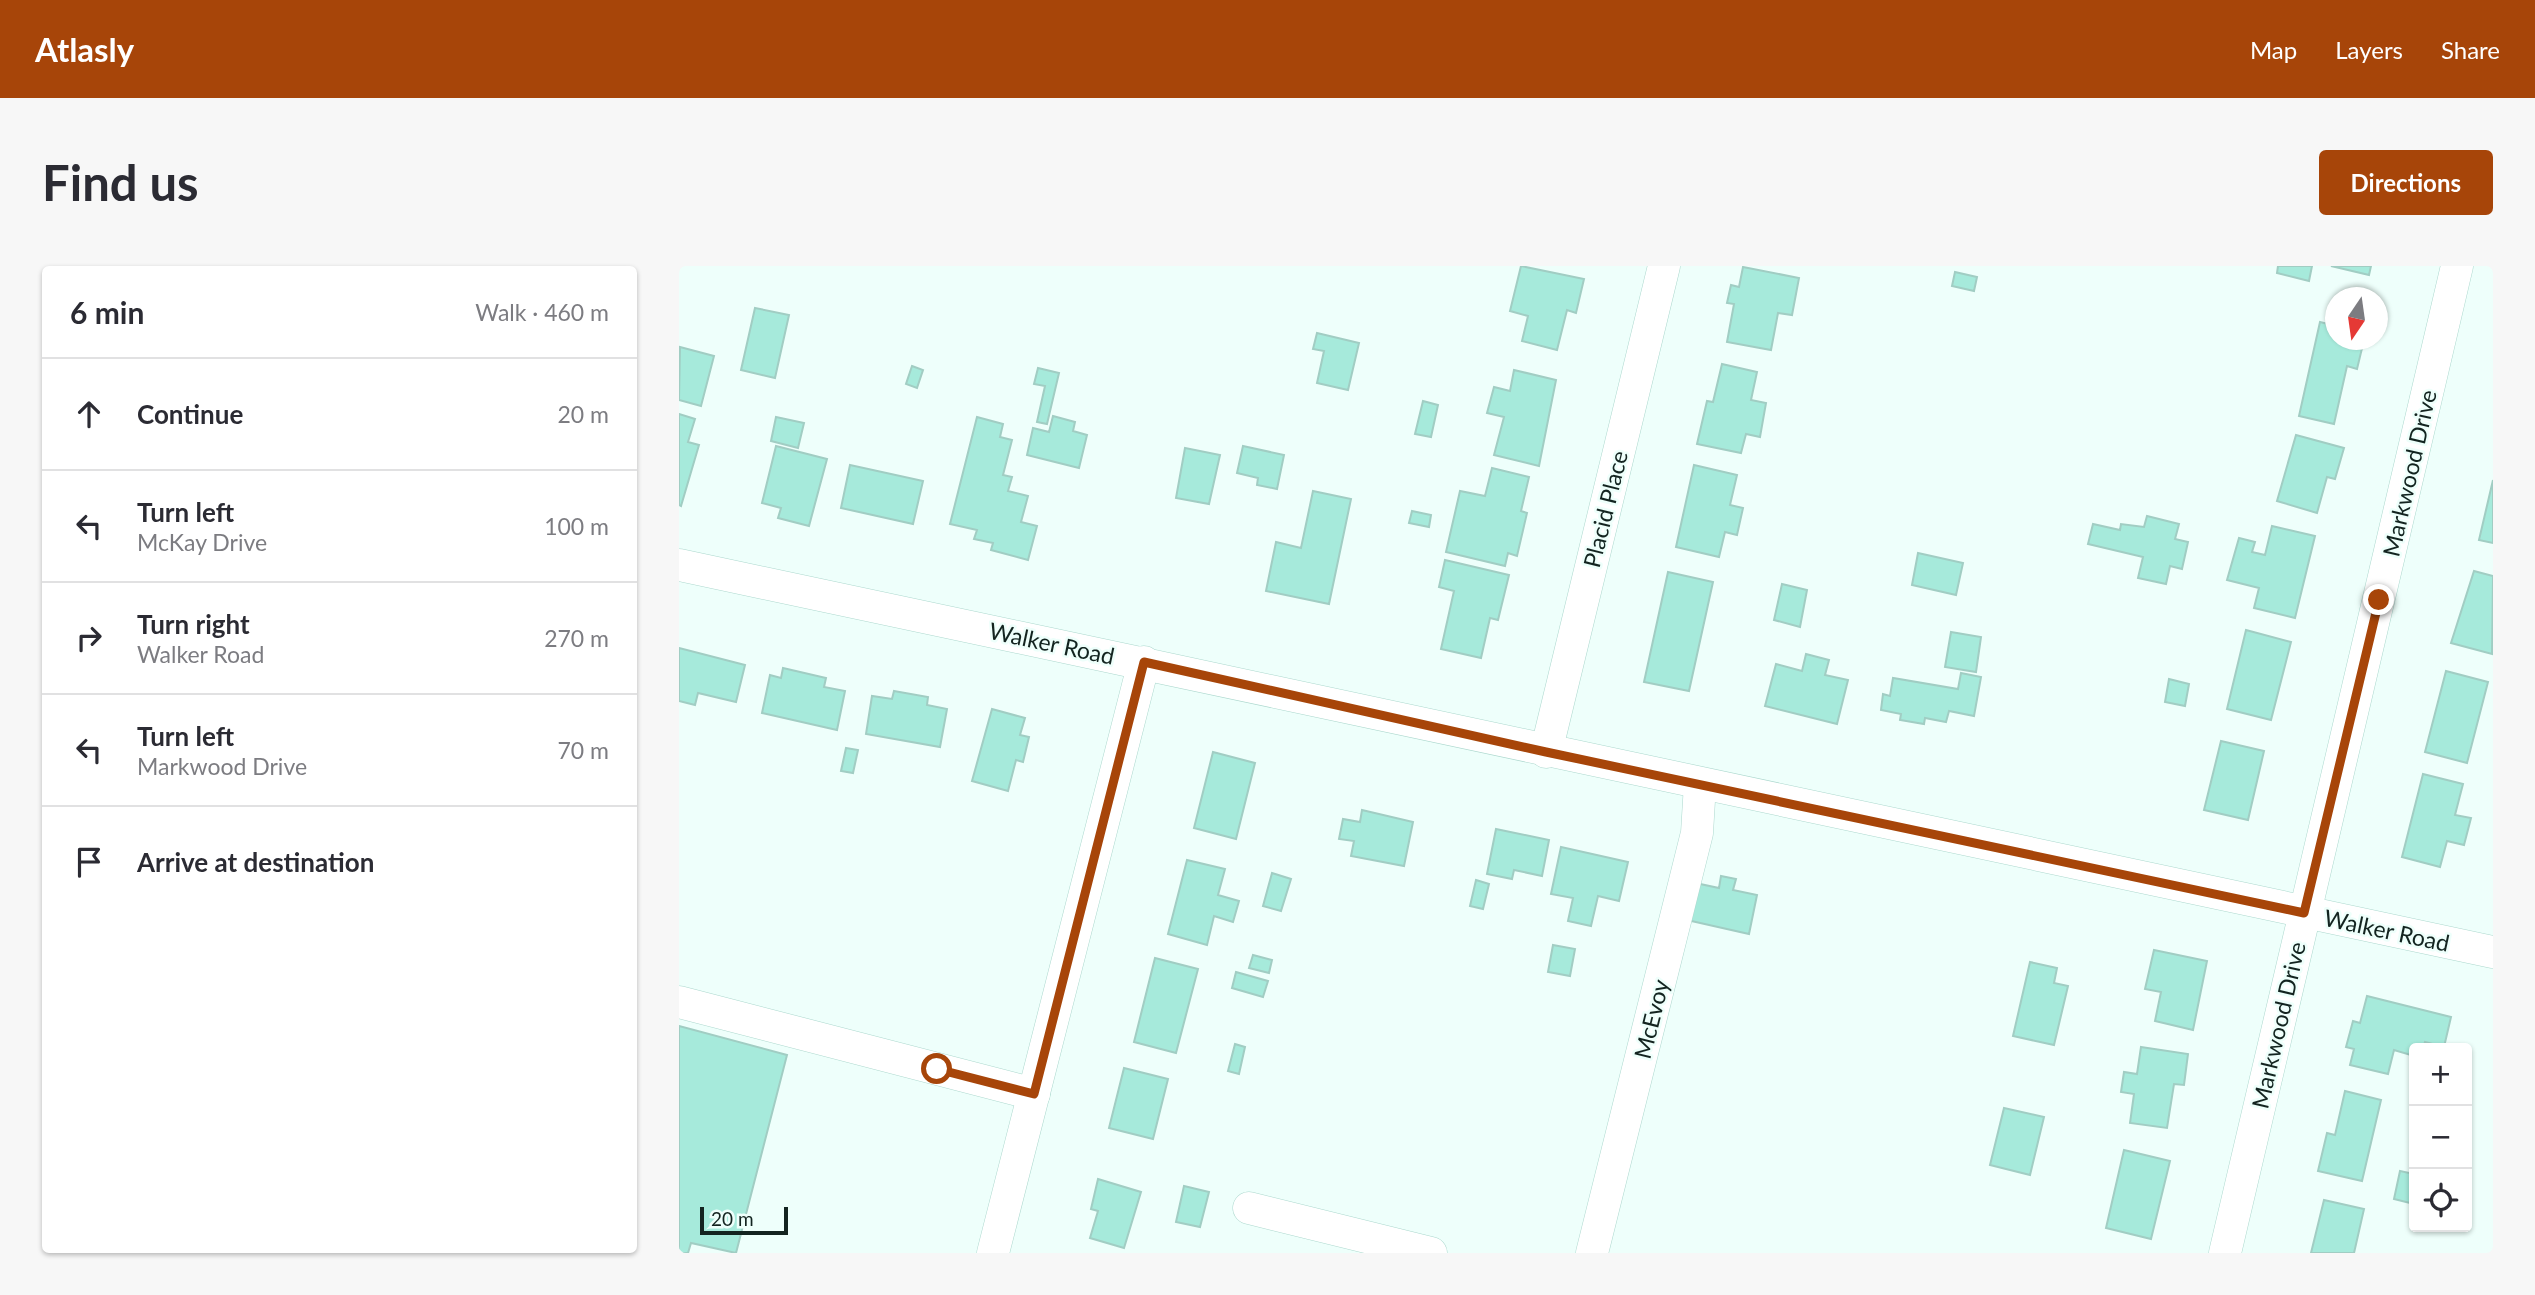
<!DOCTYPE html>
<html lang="en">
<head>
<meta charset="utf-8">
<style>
  body { margin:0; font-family:Lato,sans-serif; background:#f7f7f7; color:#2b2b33 }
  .controls { position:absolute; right:21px; bottom:21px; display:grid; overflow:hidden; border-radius:7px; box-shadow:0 2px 5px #0004 }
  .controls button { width:63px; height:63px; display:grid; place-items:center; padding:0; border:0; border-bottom:2px solid #e1e1e2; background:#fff; color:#2b2b33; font:35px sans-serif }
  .compass { position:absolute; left:1646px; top:21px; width:63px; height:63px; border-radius:50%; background:#fff; box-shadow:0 2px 5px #0004; rotate:193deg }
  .scale { position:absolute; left:21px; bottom:18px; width:88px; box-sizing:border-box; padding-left:7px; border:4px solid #132420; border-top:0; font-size:19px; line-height:24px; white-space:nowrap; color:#132420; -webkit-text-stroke:5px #eefffb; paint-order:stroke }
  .stop { position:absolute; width:21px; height:21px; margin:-16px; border:5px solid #a74509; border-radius:50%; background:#fff }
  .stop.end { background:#a74509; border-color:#fff; box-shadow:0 2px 7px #0008 }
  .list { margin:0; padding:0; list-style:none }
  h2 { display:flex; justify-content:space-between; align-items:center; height:91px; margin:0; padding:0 28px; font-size:30px }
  h2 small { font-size:23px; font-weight:400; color:#7c7c81 }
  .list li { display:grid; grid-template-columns:46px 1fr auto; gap:21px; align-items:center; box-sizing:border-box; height:112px; padding:0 28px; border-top:2px solid #e1e1e2 }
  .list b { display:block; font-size:26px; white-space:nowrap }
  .list p { margin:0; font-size:23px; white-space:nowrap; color:#7c7c81 }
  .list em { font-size:23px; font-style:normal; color:#7c7c81 }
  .icon { flex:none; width:38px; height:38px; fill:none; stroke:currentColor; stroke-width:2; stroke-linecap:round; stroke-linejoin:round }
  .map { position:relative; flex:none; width:1814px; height:987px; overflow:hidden; border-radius:7px }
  header { display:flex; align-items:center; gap:42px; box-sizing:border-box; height:98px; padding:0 35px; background:#a74509; color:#fff }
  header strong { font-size:33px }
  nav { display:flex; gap:38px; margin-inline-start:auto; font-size:24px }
  .intro { display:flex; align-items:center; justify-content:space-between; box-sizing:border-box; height:168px; padding:0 42px }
  h1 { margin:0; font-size:49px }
  .button { padding:18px 32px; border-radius:7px; background:#a74509; color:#fff; font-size:24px; font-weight:700 }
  main { display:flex; gap:42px; padding:0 42px }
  aside { flex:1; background:#fff; border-radius:7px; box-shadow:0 2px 5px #0004 }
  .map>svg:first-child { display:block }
</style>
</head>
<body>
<header>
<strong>Atlasly</strong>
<nav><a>Map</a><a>Layers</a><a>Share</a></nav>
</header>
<div class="intro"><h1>Find us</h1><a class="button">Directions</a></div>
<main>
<aside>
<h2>6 min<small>Walk · 460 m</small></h2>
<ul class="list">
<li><svg class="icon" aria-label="ahead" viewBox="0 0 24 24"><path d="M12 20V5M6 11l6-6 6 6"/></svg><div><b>Continue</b></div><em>20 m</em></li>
<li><svg class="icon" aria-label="left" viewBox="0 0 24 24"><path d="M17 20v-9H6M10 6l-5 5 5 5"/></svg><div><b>Turn left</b><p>McKay Drive</p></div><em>100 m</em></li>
<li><svg class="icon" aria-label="right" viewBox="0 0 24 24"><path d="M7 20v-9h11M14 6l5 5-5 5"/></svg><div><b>Turn right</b><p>Walker Road</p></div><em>270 m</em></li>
<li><svg class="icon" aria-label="left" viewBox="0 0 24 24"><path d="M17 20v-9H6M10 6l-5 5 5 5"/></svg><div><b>Turn left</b><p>Markwood Drive</p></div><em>70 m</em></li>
<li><svg class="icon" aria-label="arrive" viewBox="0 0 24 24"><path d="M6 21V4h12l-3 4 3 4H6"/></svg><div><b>Arrive at destination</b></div></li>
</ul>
</aside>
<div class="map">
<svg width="1814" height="987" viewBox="0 0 1814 987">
  <rect width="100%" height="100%" fill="#eefffb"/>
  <!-- building -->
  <g fill="#a6eadb" stroke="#a1cdc3" stroke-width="2">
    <path d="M842 0 905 13 897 47 888 44 878 84 843 75 849 50 831 45Z"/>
    <path d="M1599 0H1633L1630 15 1598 7Z"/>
    <path d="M1652 0H1692L1690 9Z"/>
    <path d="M1064 1 1120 12 1113 49 1099 47 1092 84 1048 76 1055 38 1048 37 1052 19 1060 21Z"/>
    <path d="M1276 6 1298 11 1295 25 1273 20Z"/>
    <path d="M76 42 110 49 96 112 62 104Z"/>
    <path d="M1641 56 1657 60V74H1685L1678 103 1668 100 1655 158 1620 150Z"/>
    <path d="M638 67 680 77 669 124 638 117 645 85 634 83Z"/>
    <path d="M1 81 35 90 22 140 0 134Z"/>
    <path d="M1043 98 1078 106 1072 134 1087 137 1081 171 1067 168 1062 187 1018 178 1028 135 1034 136Z"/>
    <path d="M233 100 244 104 238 122 227 118Z"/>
    <path d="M359 102 380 107 368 158 358 156 366 120 355 118Z"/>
    <path d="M835 104 877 114 860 200 815 189 825 151 808 147 815 121 831 125Z"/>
    <path d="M744 135 759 139 752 171 736 168Z"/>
    <path d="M0 148 16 153 9 176 20 179 2 240 0 239Z"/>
    <path d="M374 150 396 156 394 165 408 169 400 202 348 189 354 162 370 166Z"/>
    <path d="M97 151 125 157 119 182 92 175Z"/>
    <path d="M298 151 324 158 321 171 333 174 324 209 333 211 329 225 349 230 342 256 358 260 349 294 312 284 314 277 295 273 298 264 271 258Z"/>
    <path d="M1617 169 1665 182 1656 213 1648 211 1638 247 1598 235Z"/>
    <path d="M97 180 148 193 130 260 99 252 102 242 83 237Z"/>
    <path d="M564 180 605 189 598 223 578 219 579 212 558 207Z"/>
    <path d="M506 182 541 189 530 238 497 232Z"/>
    <path d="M171 199 244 215 234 258 162 242Z"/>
    <path d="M1015 199 1058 209 1051 239 1064 242 1058 269 1046 266 1040 291 997 281Z"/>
    <path d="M813 202 850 211 842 245 848 247 838 290 829 287 826 300 767 286 781 225 806 230Z"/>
    <path d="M1814 214V277L1800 274Z"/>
    <path d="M634 225 672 233 650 338 587 325 597 276 622 282Z"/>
    <path d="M733 245 752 249 750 261 730 257Z"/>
    <path d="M1468 250 1500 258 1496 273 1509 276 1503 303 1491 300 1487 318 1459 312 1464 291 1409 278 1414 258 1441 264 1442 258 1465 261Z"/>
    <path d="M1593 260 1636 270 1616 352 1575 342 1580 322 1548 314 1560 272 1576 276 1573 286 1586 289Z"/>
    <path d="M1239 287 1284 297 1277 329 1233 319Z"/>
    <path d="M766 294 830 309 819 354 811 352 802 392 762 383 775 325 760 321Z"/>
    <path d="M1795 305 1814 310 1813 388 1772 377Z"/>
    <path d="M989 306 1034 316 1010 425 965 416Z"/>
    <path d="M1103 318 1128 324 1121 361 1095 354Z"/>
    <path d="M1567 364 1612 376 1592 454 1548 443Z"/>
    <path d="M1272 366 1302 371 1297 406 1266 401Z"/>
    <path d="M0 382 66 399 57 436 19 427 16 439 0 435Z"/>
    <path d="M1127 388 1150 394 1146 409 1169 414 1158 458 1086 440 1097 398 1123 405Z"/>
    <path d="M104 402 147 412 145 421 166 425 158 464 83 447 91 409 102 412Z"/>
    <path d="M1767 405 1809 416 1788 497 1746 486Z"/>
    <path d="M1282 407 1302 411 1295 450 1270 445 1267 456 1246 452 1245 458 1221 454 1222 448 1202 444 1204 428 1211 430 1214 412 1279 423Z"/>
    <path d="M1490 413 1510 418 1506 440 1486 436Z"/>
    <path d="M215 425 249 431 248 439 268 443 261 481 187 468 193 430 213 433Z"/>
    <path d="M313 443 346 452 341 469 350 471 344 496 337 494 329 525 293 515Z"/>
    <path d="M1542 475 1585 485 1569 554 1525 544Z"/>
    <path d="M167 482 179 484 174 507 162 505Z"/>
    <path d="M534 486 576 497 557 573 515 562Z"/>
    <path d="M1744 508 1784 518 1776 549 1792 552 1785 579 1768 575 1761 601 1723 591Z"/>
    <path d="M683 544 734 556 725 600 672 590 675 575 660 573 664 553 681 556Z"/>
    <path d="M817 563 870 574 863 610 835 604 833 613 808 608Z"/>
    <path d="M882 581 949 596 940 635 919 630 912 660 889 655 894 632 872 628Z"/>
    <path d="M508 594 546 603 539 629 560 635 554 656 535 650 528 679 489 668Z"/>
    <path d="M593 607 612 613 602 645 584 640Z"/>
    <path d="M1042 610 1057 613 1054 624 1078 629 1070 668 999 652 1007 615 1040 622Z"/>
    <path d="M797 614 810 618 804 643 791 640Z"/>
    <path d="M874 679 896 683 891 710 869 706Z"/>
    <path d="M1475 684 1528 695 1514 764 1476 755 1482 726 1466 723Z"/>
    <path d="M574 689 593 694 590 707 570 702Z"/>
    <path d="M476 692 519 703 497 787 455 776Z"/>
    <path d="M1351 696 1378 702 1375 717 1389 720 1375 779 1334 770Z"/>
    <path d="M557 706 589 715 584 731 553 722Z"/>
    <path d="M1688 730 1772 751 1765 781 1746 776 1744 782H1735V790L1715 784 1709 808 1671 799 1675 783 1667 781 1674 755 1681 757Z"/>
    <path d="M0 760 108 789 57 987 12 977 9 987H0Z"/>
    <path d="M556 778 566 781 560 808 549 805Z"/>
    <path d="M1462 781 1509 788 1505 819 1495 818 1488 862 1451 857 1455 828 1442 826 1445 806 1458 808Z"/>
    <path d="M445 802 489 813 474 873 430 862Z"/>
    <path d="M1666 825 1702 834 1683 915 1639 905 1648 867 1656 869Z"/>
    <path d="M1325 842 1365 851 1351 909 1311 899Z"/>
    <path d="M1445 884 1491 895 1472 973 1427 962Z"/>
    <path d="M1721 905 1735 908V938L1715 933Z"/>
    <path d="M419 913 462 926 445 982 411 972 419 945 412 943Z"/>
    <path d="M505 920 530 926 521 961 497 956Z"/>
    <path d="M1645 934 1685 943 1675 987H1632Z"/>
  </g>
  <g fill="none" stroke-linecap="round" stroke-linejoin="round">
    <!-- minor casing -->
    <g stroke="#acd8ce" stroke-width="33">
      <g id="minor">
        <path d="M0 299C605 426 1208 561 1814 686"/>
        <path d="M867 486 985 0"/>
        <path d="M0 736 355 828"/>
        <path d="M570 942 752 987"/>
        <path d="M314 987 465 396"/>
        <path d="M913 987 1018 567 1021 518"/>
        <path d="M1546 987 1778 0"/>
      </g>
    </g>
    <!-- minor -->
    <use href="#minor" stroke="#fff" stroke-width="32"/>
  </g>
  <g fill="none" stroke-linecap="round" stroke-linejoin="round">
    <!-- route -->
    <path stroke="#a74509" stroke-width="9" d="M258 803 355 828 465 396 867 486 1625 647 1700 334"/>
  </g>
  <g text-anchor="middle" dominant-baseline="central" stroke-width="5" stroke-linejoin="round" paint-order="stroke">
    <!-- street labels -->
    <g font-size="23" fill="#132420" stroke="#eefffb">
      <text transform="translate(1730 207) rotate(-77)">Markwood Drive</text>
      <text transform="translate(926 243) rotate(-76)">Placid Place</text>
      <text transform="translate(373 377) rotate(12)">Walker Road</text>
      <text transform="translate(1708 664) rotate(12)">Walker Road</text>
      <text transform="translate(972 753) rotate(-76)">McEvoy</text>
      <text transform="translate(1599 759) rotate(-77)">Markwood Drive</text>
    </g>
  </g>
</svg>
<div class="controls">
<button>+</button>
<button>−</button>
<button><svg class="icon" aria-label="locate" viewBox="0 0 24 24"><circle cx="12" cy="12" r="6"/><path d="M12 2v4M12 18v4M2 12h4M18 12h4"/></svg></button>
</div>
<svg class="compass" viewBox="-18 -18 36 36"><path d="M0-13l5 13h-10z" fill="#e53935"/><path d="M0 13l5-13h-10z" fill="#7c7c81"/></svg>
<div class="scale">20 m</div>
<div class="stop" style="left:258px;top:803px"></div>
<div class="stop end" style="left:1700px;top:334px"></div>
</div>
</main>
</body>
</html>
